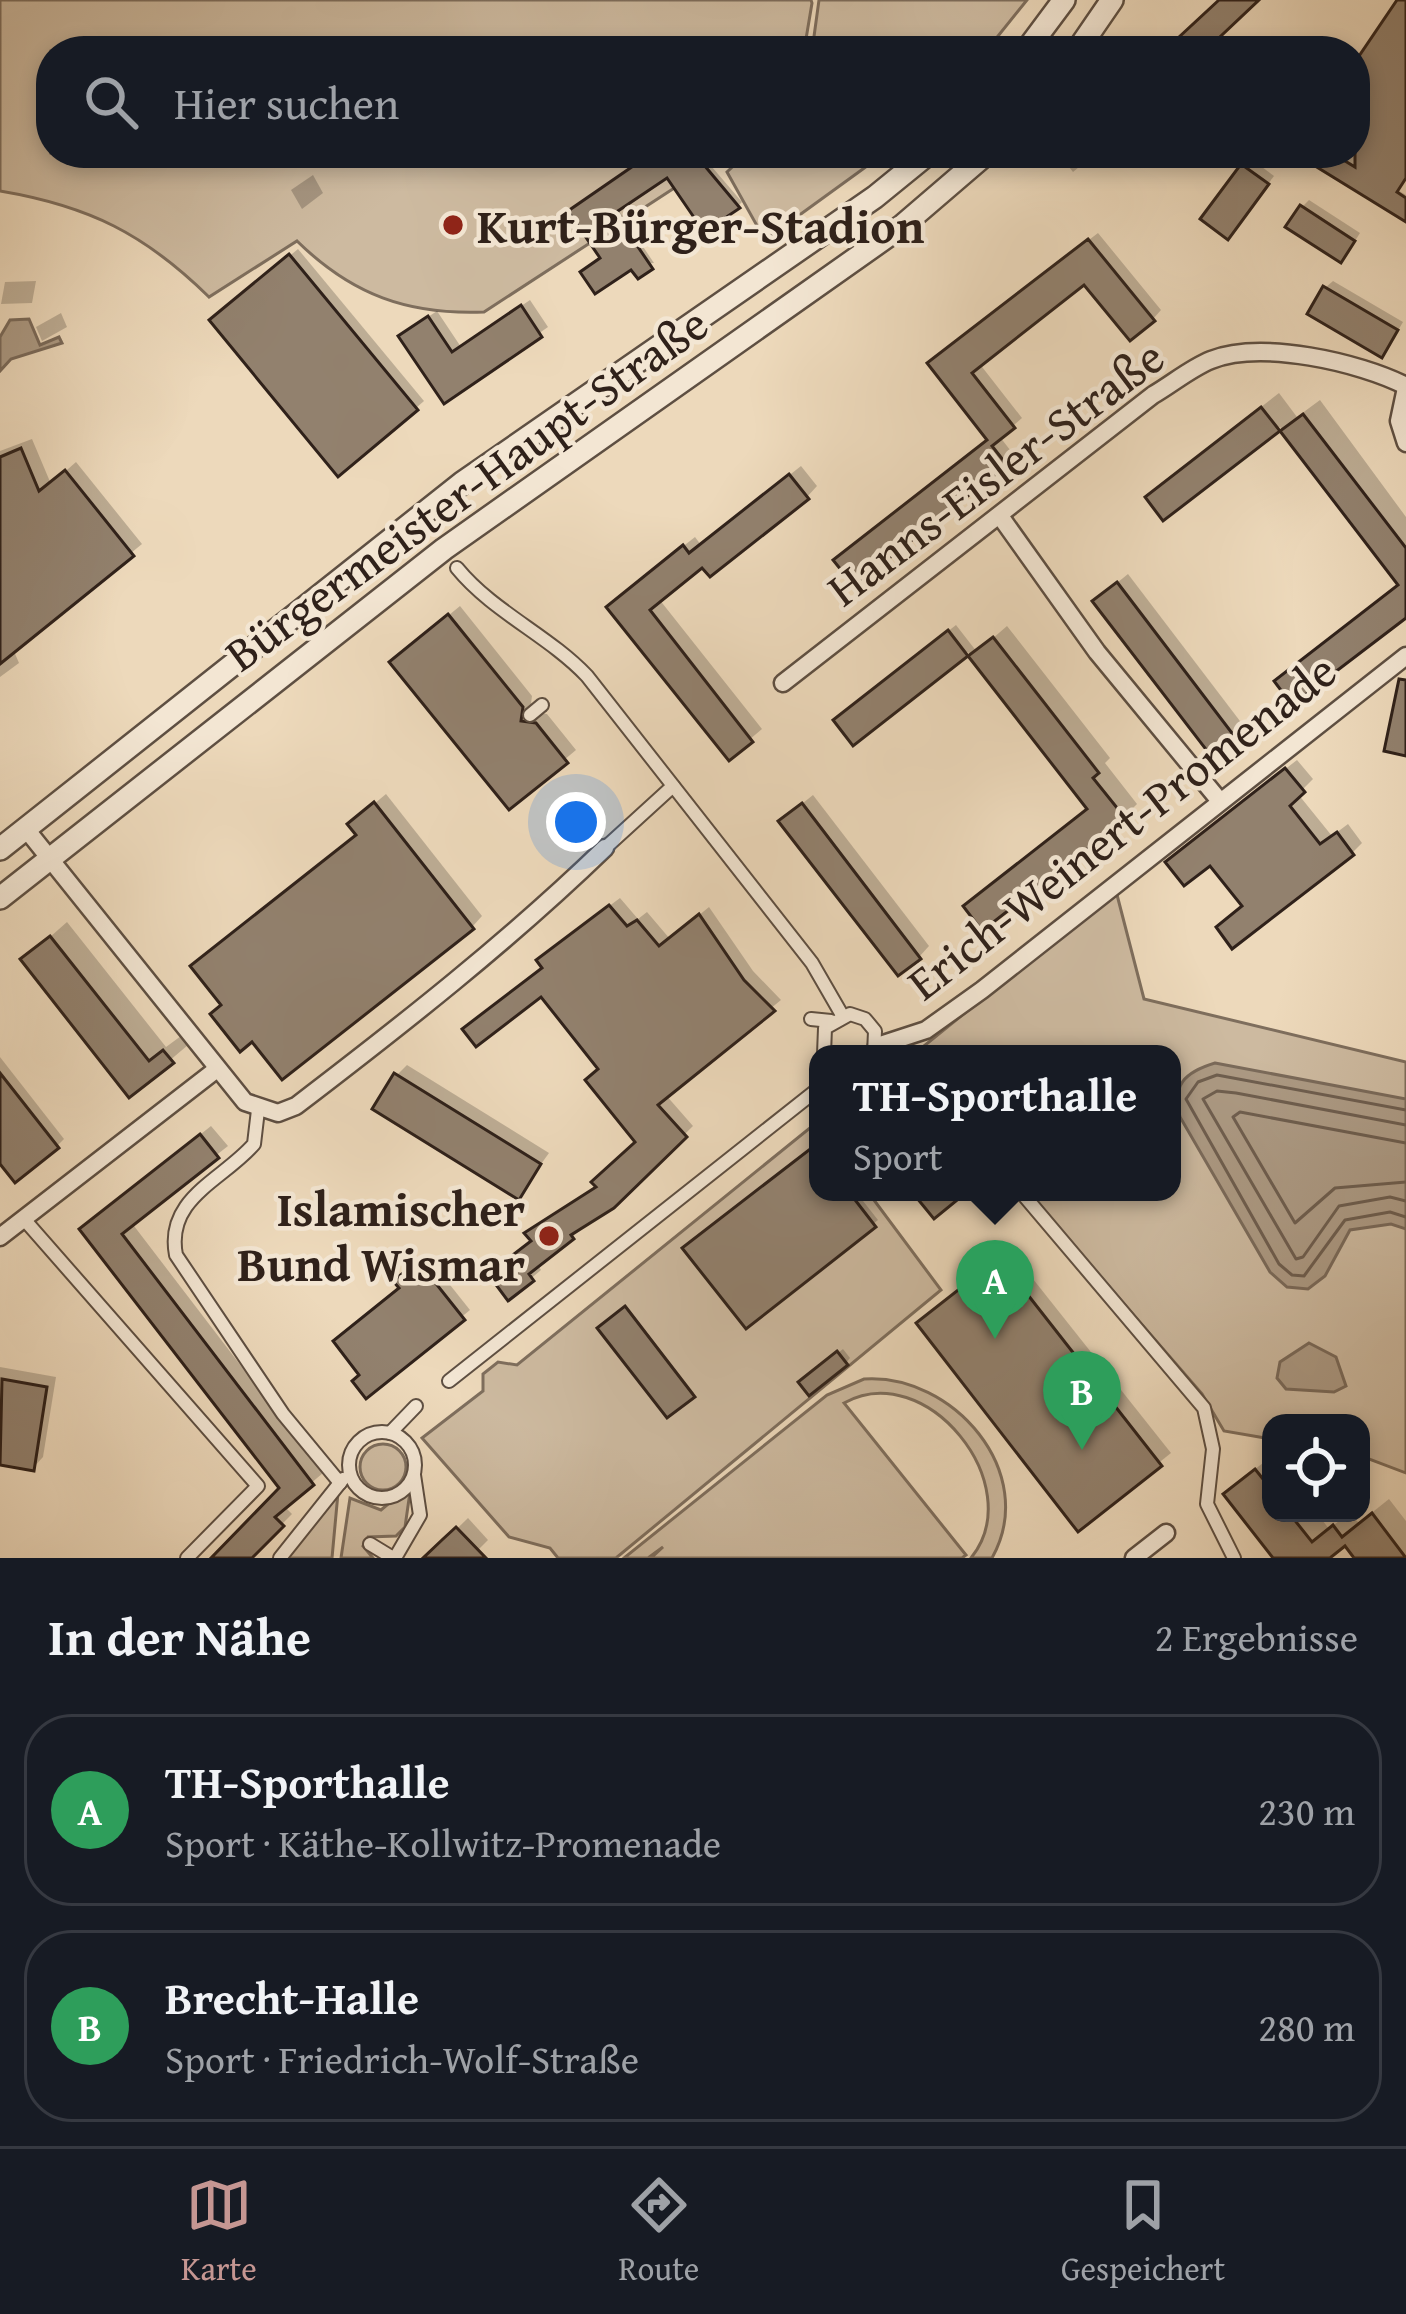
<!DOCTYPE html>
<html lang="de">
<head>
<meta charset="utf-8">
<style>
  body { margin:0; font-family:"Gentium Book Plus",serif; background:#20242c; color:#f1f3f6 }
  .controls { position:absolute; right:36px; bottom:36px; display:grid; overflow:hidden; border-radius:24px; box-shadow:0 6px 18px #0003 }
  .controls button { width:108px; height:108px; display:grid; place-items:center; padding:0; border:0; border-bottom:3px solid #363941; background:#171b24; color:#f1f3f6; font:60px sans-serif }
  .you { position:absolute; left:576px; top:822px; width:42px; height:42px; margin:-30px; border:9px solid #fff; border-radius:50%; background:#1a73e8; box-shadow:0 0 0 18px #1a73e833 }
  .badge { display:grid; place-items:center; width:78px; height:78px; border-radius:50%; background:#c59692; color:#fff; font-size:39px; font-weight:700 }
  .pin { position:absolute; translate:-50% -99px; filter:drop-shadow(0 3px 6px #0008) }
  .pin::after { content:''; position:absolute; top:63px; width:42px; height:36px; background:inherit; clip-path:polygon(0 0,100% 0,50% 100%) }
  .popup { position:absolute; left:809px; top:1045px; width:372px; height:156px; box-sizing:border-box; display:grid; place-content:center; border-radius:24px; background:#171b24; filter:drop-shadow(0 3px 9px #0005); font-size:39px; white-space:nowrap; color:#9ea1a6 }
  .popup b { font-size:45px; color:#f1f3f6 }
  .popup::after { content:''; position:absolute; left:50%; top:100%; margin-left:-24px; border:24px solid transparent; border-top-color:#171b24 }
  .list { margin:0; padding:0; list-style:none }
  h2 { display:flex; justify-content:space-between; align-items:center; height:156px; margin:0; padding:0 48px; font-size:51px }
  h2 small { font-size:39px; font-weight:400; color:#9ea1a6 }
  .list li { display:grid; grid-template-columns:78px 1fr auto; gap:36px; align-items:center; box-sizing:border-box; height:192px; margin:0 24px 24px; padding:0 24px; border:3px solid #363941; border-radius:48px }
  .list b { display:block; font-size:45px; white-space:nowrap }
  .list p { margin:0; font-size:39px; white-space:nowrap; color:#9ea1a6 }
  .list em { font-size:39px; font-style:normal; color:#9ea1a6 }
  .icon { flex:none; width:66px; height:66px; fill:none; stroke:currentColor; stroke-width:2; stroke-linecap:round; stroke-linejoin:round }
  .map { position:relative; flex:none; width:1406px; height:1558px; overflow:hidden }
  .search { position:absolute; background:#171b24; box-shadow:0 6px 18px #0003; left:36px; right:36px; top:36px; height:132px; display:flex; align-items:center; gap:30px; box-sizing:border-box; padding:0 42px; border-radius:48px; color:#9ea1a6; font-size:45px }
  .sheet { height:588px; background:#171b24 }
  nav { display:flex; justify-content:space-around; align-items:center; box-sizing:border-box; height:168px; border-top:3px solid #363941; background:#171b24; font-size:33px; color:#9ea1a6 }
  nav a { display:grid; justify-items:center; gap:6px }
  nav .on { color:#c59692 }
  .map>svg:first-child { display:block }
</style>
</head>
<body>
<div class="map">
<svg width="1406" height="1558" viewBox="0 0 1406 1558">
  <rect width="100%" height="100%" fill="#edd9bb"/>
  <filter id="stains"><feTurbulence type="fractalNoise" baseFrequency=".00167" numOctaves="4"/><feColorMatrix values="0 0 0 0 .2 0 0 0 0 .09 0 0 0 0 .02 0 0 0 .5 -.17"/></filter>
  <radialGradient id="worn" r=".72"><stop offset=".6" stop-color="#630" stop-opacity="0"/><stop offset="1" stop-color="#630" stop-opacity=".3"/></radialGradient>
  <!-- green -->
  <g fill="#cdbaa0" stroke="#7e6e5d" stroke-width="3">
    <path d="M0 0H811L812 3 804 51H51V153H728L484 312C408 315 352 295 297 241L209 297C145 234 89 206 0 191Z"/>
    <path d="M819 0H1027L986 51H812Z"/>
    <path d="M747 153H885L765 240 727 172Z"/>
    <path d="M1116 891 1144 999 1406 1062V1473L1361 1456V1423H1271V1439L1224 1431 1202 1394 1027 1192H1172V1054H914Z"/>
    <path d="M816 1123 818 1192H868L941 1290 616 1558H558L550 1548 509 1537 422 1438 483 1391V1374L498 1362 517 1365Z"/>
    <path d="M864 1379C952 1373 1040 1472 992 1558H971C1030 1485 925 1357 844 1403L966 1555 962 1558H651L663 1547 648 1558H624L827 1395Z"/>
    <circle cx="383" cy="1467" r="23"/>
    <path d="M411 1485 405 1527 396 1536 368 1537 363 1546 373 1558H341L350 1498 381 1510Z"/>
    <path d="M338 1493 332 1558H284Z"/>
  </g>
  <!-- water -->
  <g fill="#ac9a84" stroke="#7a6a5a" stroke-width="3">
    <path d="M29 319 40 345 59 337 62 343 11 359 0 371V337L10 320Z"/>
    <path d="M1215 1063 1406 1099V1229L1391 1224 1350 1230 1325 1276 1308 1289 1287 1287 1270 1272 1180 1117C1171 1085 1185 1072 1215 1063Z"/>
    <path d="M1309 1343 1336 1357 1346 1386 1334 1392 1286 1389 1277 1378 1280 1362Z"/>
  </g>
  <!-- shadow -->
  <g fill="#0003">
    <path d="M1401 0H1406V175L1396 189 1406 195V218L1300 153H1355V53L1362 57Z"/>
    <path d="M655 153H700L742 202 738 206 668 173 617 208 654 263 632 265 604 258 575 208Z"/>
    <path d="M1058 153H1096L1073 172Z"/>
    <path d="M1250 158 1274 176 1235 228 1243 165Z"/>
    <path d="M313 175 323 193 302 209 291 190Z"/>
    <path d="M1309 200 1360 233 1348 252 1302 207Z"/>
    <path d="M1098 233 1161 310 1153 319 1084 281 979 363 1022 418 1000 437 1014 455 854 582 990 439 939 355Z"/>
    <path d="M298 249 424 401 416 408 220 313Z"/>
    <path d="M36 281 32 303 1 304 5 282Z"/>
    <path d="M1333 281 1403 322 1389 346 1325 288Z"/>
    <path d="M530 300 548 327 445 399 410 329 437 311 461 347Z"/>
    <path d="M61 313 67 327 42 341 36 327Z"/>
    <path d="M1279 393 1297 417 1320 400 1406 517V614L1278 681 1401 583 1280 427 1164 517 1165 482Z"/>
    <path d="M32 439 51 484 76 462 142 544 13 649 19 663 0 677V451Z"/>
    <path d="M801 466 817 486 807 497 659 599 762 729 730 756 620 596 695 537 701 545Z"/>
    <path d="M1128 574 1243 725 1233 735 1107 591Z"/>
    <path d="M460 606 532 696 530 711 547 714 576 750 509 806 404 652Z"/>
    <path d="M956 625 977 652 1007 626 1110 758 1105 763 1137 804 1124 817 1090 808 968 652 854 742 844 713Z"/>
    <path d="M1297 760 1313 779 1298 794 1332 836 1348 824 1362 843 1352 853 1245 905 1210 862 1179 852Z"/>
    <path d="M386 794 482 916 472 927 362 814Z"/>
    <path d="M813 795 929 946 919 957 793 811Z"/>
    <path d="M620 898 638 919 647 912 670 939 709 907 753 971 781 1000 665 1094 693 1126 612 1206 537 1264 541 1270 509 1297 534 1240 528 1233 598 1186 638 1141 545 967 549 951Z"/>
    <path d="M67 922 166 1047 181 1036 188 1045 130 1094 24 960Z"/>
    <path d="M0 1057 64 1139 57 1146 0 1159Z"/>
    <path d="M407 1065 549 1153 518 1196 397 1075Z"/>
    <path d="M211 1126 228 1146 131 1222 323 1473 284 1506 292 1514 248 1558H217L283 1488 94 1219Z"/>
    <path d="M818 1145V1192H856L878 1220 746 1325Z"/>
    <path d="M1010 1250 1171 1453 1079 1527 930 1313Z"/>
    <path d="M427 1256 470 1310 366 1395 405 1274Z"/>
    <path d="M627 1307 694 1393 668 1414 601 1328Z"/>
    <path d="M843 1349 850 1358 846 1363 802 1382Z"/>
    <path d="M0 1367 56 1377 43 1457 33 1468 0 1462Z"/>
    <path d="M1271 1457V1513H1317L1329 1529 1349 1513 1359 1523 1389 1499 1406 1521V1558H1358L1346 1542 1325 1558H1277L1243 1478Z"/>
    <path d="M468 1518 488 1540 470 1558H427Z"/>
  </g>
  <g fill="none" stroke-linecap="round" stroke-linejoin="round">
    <!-- shore -->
    <g stroke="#6e5e4f" stroke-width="3">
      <path d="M1406 1110 1217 1075 1198 1082 1186 1099 1279 1264 1292 1275 1304 1276 1345 1220 1390 1212 1406 1217"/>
      <path d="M1406 1125 1236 1093 1217 1091 1203 1099 1296 1259 1303 1257 1339 1206 1390 1197 1406 1201"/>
      <path d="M1406 1143 1240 1112 1233 1117 1295 1223 1335 1188 1406 1182"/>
    </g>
  </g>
  <!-- building -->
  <g fill="#92816e" stroke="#2f211a" stroke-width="3">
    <path d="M1219 0H1259L1205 51H1191L1178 38Z"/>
    <path d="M1397 0H1406V178L1397 192 1406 198V222L1294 153H1332L1355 167V62Z"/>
    <path d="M652 153H694L740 208 704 232 667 178 615 213 653 269 638 279 631 270 595 294 580 272 600 258 568 211Z"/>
    <path d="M1241 164 1269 184 1228 240 1200 219Z"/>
    <path d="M1300 205 1355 241 1341 263 1285 227Z"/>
    <path d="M1088 239 1155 321 1130 341 1084 285 972 373 1015 428 992 446 1007 465 854 586 833 560 987 440 927 363Z"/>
    <path d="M289 254 418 410 338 477 209 320Z"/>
    <path d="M1323 286 1398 330 1382 358 1307 314Z"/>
    <path d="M521 305 542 337 444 404 398 336 428 316 452 352Z"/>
    <path d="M1261 407 1280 431 1163 521 1145 497Z"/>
    <path d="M1303 414 1406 548V618L1292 705 1274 681 1398 585 1280 431Z"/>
    <path d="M21 448 39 491 65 470 134 556 0 664V457Z"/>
    <path d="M789 474 809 499 710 577 702 568 650 610 753 742 729 761 606 607 683 545 689 553Z"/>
    <path d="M1117 582 1235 737 1211 756 1092 601Z"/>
    <path d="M448 614 523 707 521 721 536 723 568 763 509 810 389 662Z"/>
    <path d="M948 630 968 656 853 746 833 720Z"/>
    <path d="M993 637 1099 773 1093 778 1126 819 982 931 963 906 1087 809 968 656Z"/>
    <path d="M1399 679 1406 680V756L1384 751Z"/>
    <path d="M1285 768 1305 792 1290 806 1320 844 1337 832 1354 855 1232 949 1216 927 1242 906 1210 866 1184 886 1165 862Z"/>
    <path d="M374 802 474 929 282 1080 252 1042 240 1052 210 1014 221 1005 190 966 356 835 347 824Z"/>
    <path d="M802 803 921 959 898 976 778 821Z"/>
    <path d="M609 905 627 926 637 920 659 946 699 914 744 980 775 1011 658 1105 687 1137 614 1208 571 1235 574 1239 529 1274 534 1281 508 1301 488 1274 531 1241 524 1233 596 1187 591 1182 635 1142 585 1080 598 1069 541 997 476 1047 462 1029 542 968 536 960Z"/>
    <path d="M50 936 149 1061 163 1050 174 1063 129 1098 20 959Z"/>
    <path d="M0 1073 59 1148 15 1183 0 1164Z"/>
    <path d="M394 1073 541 1164 519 1200 372 1109Z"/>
    <path d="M200 1134 219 1158 122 1234 314 1485 275 1517 284 1526 252 1558H211L279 1488 79 1229Z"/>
    <path d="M818 1143V1192H849L876 1227 746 1329 682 1248Z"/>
    <path d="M912 1192H967L934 1219Z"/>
    <path d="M999 1258 1162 1466 1078 1532 916 1323Z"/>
    <path d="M418 1261 465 1320 366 1399 352 1381 359 1375 333 1341 399 1288 393 1281Z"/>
    <path d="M625 1306 695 1397 667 1418 597 1328Z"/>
    <path d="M837 1351 848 1365 809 1396 798 1382Z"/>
    <path d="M2 1379 47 1387 34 1471 0 1465Z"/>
    <path d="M1255 1469 1271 1489V1513H1289L1312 1542 1333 1525 1342 1537 1372 1513 1406 1558H1354L1345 1546 1330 1558H1273L1223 1494Z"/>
    <path d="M456 1527 486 1558H423L443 1539Z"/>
  </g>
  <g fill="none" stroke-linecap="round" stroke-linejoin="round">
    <!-- pedestrian casing -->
    <g stroke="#5e4f42" stroke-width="16">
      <g id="pedestrian">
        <path d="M457 568C493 612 548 635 587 676L812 963 842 1015"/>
        <path d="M530 715 542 705"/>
        <path d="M605 848 673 786"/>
        <path d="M811 1019 831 1021"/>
        <path d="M824 1054 825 1028 850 1014 865 1019 875 1031 874 1054"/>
        <path d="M258 1110 254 1144C223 1180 165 1198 176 1255L283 1414 340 1483"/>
        <path d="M1021 1192 1204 1408 1213 1449 1207 1504 1234 1558"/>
        <path d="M23 1218 258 1486 187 1558"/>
        <path d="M449 1381 818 1089"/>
        <circle cx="382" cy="1465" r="33"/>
        <path d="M390 1433 416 1406"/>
        <path d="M370 1544 393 1558"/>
        <path d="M280 1558 343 1479"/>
        <path d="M395 1558 420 1515 414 1475"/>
      </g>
    </g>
    <!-- minor casing -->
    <g stroke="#5e4f42" stroke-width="21">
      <g id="minor">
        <path d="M1406 388 1399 421 1406 443"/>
        <path d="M1000 516 1097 652 1219 800"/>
        <path d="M783 683 1153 395C1172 384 1191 368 1211 360 1261 340 1359 362 1406 386"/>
        <path d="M26 829 245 1102 278 1113 296 1106C402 1025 509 941 605 848"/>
        <path d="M877 1046 926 1030 982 990 1406 656"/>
        <path d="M0 1237 217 1069"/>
        <path d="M1134 1558 1166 1533"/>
      </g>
    </g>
    <!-- tertiary casing -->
    <g stroke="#5e4f42" stroke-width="26">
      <g id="tertiary">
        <path d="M1026 51 1064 0"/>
        <path d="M1077 51 1112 0"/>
        <path d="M0 849 462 483 875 197 929 153"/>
        <path d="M0 898 444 549 902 226 987 153"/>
      </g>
    </g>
    <!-- pedestrian -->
    <use href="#pedestrian" stroke="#f3e6d3" stroke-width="12"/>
    <!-- minor -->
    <use href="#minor" stroke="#f3e6d3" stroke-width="16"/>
    <!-- tertiary -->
    <use href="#tertiary" stroke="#f3e6d3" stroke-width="21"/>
  </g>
  <!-- markers -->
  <g fill="#8f2418" stroke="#f3e6d3" stroke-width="4.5">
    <circle cx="453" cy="225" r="12"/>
    <circle cx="549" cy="1236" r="12"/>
  </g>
  <g text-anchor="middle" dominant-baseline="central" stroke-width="9" stroke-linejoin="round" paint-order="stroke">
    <!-- poi labels -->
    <g font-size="48" font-weight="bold" fill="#2f211a" stroke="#f3e6d3" text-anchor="start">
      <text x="477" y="225">Kurt-Bürger-Stadion</text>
      <text x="525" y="1208" text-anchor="end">Islamischer<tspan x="525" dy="55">Bund Wismar</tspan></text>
    </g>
    <!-- street labels -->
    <g font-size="48" fill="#2f211a" stroke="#f3e6d3">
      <text transform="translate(995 472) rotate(-37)">Hanns-Eisler-Straße</text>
      <text transform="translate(466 488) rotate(-36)">Bürgermeister-Haupt-Straße</text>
      <text transform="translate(1121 826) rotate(-38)">Erich-Weinert-Promenade</text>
    </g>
  </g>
  <rect width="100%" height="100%" filter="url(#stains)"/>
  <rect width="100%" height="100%" fill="url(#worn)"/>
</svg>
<div class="controls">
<button><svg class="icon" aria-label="locate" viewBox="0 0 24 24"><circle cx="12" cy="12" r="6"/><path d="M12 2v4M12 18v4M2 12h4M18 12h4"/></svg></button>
</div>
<div class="you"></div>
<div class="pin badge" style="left:995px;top:1339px;background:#2e9e5b">A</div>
<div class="popup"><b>TH-Sporthalle</b>Sport</div>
<div class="pin badge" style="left:1082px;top:1450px;background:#2e9e5b">B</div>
<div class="search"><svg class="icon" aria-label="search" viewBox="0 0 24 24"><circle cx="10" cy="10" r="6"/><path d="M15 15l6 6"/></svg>Hier suchen</div>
</div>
<section class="sheet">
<h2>In der Nähe<small>2 Ergebnisse</small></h2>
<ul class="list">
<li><span class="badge" style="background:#2e9e5b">A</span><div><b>TH-Sporthalle</b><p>Sport · Käthe-Kollwitz-Promenade</p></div><em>230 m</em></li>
<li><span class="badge" style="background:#2e9e5b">B</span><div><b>Brecht-Halle</b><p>Sport · Friedrich-Wolf-Straße</p></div><em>280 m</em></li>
</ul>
</section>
<nav>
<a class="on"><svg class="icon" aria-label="map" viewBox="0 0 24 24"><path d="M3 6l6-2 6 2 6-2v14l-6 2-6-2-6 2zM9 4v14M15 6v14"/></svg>Karte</a>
<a><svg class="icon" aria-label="directions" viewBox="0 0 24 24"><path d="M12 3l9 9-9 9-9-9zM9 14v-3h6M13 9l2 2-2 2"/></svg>Route</a>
<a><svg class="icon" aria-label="saved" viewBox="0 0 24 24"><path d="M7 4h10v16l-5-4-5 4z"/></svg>Gespeichert</a>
</nav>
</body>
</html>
